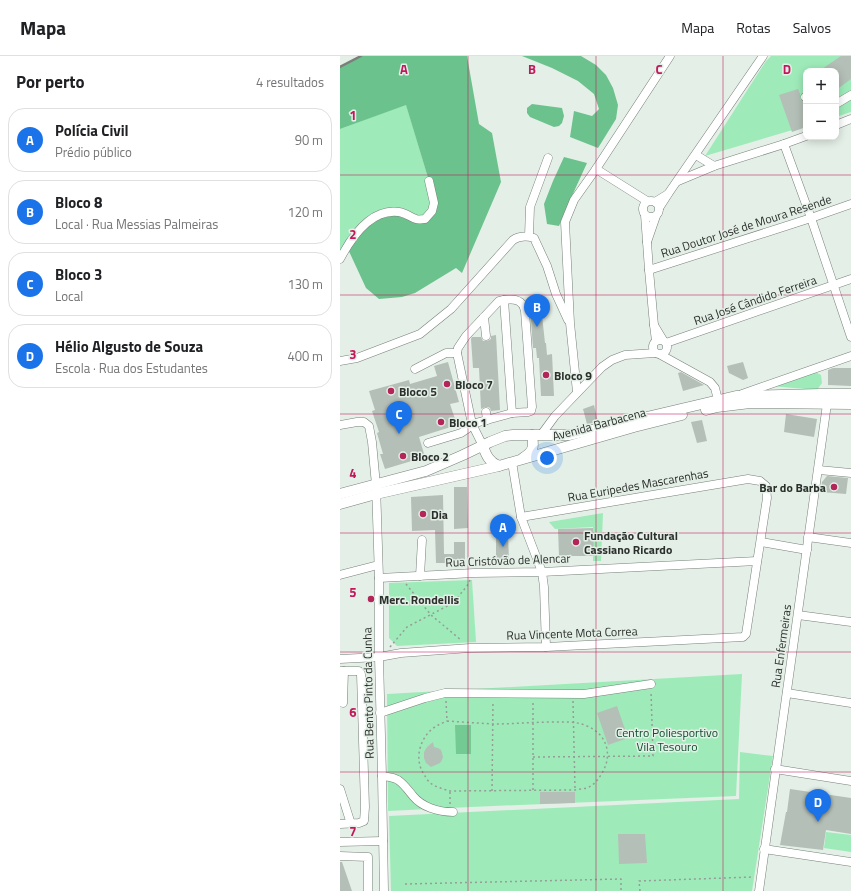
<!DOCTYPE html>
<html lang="pt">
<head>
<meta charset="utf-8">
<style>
  body { margin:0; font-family:"Titillium Web",sans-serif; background:#f2f2f2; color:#202124 }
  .controls { position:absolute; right:12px; top:12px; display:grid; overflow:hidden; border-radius:8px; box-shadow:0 2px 10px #0003 }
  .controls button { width:36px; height:36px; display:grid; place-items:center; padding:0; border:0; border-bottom:1px solid #e0e0e0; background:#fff; color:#202124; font:20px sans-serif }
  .you { position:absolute; left:207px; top:402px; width:14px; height:14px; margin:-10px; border:3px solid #fff; border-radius:50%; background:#1a73e8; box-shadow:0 0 0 6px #1a73e833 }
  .badge { display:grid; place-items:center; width:26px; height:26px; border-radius:50%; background:#1a73e8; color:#fff; font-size:13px; font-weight:700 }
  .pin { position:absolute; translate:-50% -33px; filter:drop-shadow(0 1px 2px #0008) }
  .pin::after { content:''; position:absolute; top:21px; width:14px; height:12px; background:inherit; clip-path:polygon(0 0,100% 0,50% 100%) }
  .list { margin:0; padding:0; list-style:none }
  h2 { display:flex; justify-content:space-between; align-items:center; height:52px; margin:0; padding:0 16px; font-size:17px }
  h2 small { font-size:13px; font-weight:400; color:#757577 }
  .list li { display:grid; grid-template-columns:26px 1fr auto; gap:12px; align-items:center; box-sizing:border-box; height:64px; margin:0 8px 8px; padding:0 8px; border:1px solid #e0e0e0; border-radius:16px }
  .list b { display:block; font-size:15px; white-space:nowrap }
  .list p { margin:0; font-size:13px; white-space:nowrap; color:#757577 }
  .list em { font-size:13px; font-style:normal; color:#757577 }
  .map { position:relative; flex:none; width:511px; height:835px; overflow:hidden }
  header { display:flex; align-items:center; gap:24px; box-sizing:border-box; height:56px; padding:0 20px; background:#fff; border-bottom:1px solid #e0e0e0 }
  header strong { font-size:19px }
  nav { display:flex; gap:22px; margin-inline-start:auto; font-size:14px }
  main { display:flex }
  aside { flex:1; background:#fff }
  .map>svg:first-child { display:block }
</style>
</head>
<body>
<header>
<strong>Mapa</strong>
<nav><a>Mapa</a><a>Rotas</a><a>Salvos</a></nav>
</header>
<main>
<aside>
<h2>Por perto<small>4 resultados</small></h2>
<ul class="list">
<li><span class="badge">A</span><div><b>Polícia Civil</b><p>Prédio público</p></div><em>90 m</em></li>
<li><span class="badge">B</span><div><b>Bloco 8</b><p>Local · Rua Messias Palmeiras</p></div><em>120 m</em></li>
<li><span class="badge">C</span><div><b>Bloco 3</b><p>Local</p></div><em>130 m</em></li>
<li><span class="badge">D</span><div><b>Hélio Algusto de Souza</b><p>Escola · Rua dos Estudantes</p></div><em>400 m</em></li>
</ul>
</aside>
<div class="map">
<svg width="511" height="835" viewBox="0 0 511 835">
  <rect width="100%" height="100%" fill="#e4efe7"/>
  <!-- green -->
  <g fill="#9eebb9">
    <path d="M431 0H511V56L496 61V15H466V70L365 100 426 5Z"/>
    <path d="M66 48 89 125 94 147 85 163 50 156 0 203V73Z"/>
    <path d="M475 316 481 319 482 327 477 334 431 330Z"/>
    <path d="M263 457 261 505H253V471L215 473 209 466Z"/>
    <path d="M132 524 136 586 57 590 49 582V527Z"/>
    <path d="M402 618 396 740C280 745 164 749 48 755L47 638Z"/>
    <path d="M400 696 433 700 412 835H51L49 760 399 743Z"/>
    <path d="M486 776 511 779V796L484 792Z"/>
  </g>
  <!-- forest -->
  <g fill="#6cc28c">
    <path d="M22 0H127L139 68 152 77 161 126 122 217 116 212 75 237 62 241 39 243 26 232 7 191 13 181 44 157 85 163 92 155 89 125 66 49 0 73V12Z"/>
    <path d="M182 0H241L256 9 266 19 273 32 278 49 276 63 258 92 230 81 234 55 252 60 259 53 254 38 238 25 212 12Z"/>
    <path d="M192 48 222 52 224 60 222 67 219 70 214 71 190 61 187 57V52Z"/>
    <path d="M224 101 247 107 231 142 219 170 207 168 204 148 213 125Z"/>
  </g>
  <!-- water -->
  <path fill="#74ca93" d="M115 669H131V698H116Z"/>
  <!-- building -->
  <g fill="#b4bfb7">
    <path d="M501 0H511V23L496 34V15H479Z"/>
    <path d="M458 33 460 38V43L463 46 466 55V71L452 76 439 39Z"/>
    <path d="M201 250 205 287H206L207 299 212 298 214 340H201L199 302H197L196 292H193L190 251Z"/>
    <path d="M156 279 160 354 151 355 150 352 148 351H145L141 353 139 312H133L131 283 132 281H141L143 285H147L151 283V280Z"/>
    <path d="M108 306 119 346 110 348 117 369 79 381 85 401 45 413 40 398H43L37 377 39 376 32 355 35 354 29 335 69 324 70 328 97 320 94 310Z"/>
    <path d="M403 306 408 322 403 324 389 317 387 310Z"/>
    <path d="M493 312H511V330L488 329V314Z"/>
    <path d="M341 316 364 329 343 335 338 317Z"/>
    <path d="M254 349 258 366 247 368 243 353Z"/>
    <path d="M446 358 477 363 474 381 444 376Z"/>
    <path d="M362 364 367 385 357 387 351 366Z"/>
    <path d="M487 420 508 422 506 438 481 436 482 426Z"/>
    <path d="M114 431H127L128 472 114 473Z"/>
    <path d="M103 439 104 498H114V486H125V510L111 511V507H96L95 474 72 475 71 441Z"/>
    <path d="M253 472 254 500H219L218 473Z"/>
    <path d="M156 477H168L169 505 156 506Z"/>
    <path d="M277 650 288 682 268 689 257 657Z"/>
    <path d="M93 686 94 691 98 692 101 694 102 697 103 701 102 704 100 707 91 711 86 707 84 702V696L87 691Z"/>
    <path d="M450 733 511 742V778L486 774 483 794 440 789 446 756H447Z"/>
    <path d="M200 736H235V747L200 748Z"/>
    <path d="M278 778H305L307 807 279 808Z"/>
    <path d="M0 806H2L12 835H0Z"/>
  </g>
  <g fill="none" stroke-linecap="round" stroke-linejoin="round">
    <!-- minor casing -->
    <g stroke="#77817a" stroke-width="9">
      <g id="minor">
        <path d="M465 41 466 42"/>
        <path d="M496 48 511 39"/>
        <path d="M496 69 511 63"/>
        <path d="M444 88 471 162 511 281"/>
        <path d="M356 99 374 110"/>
        <path d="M256 113 307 145"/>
        <path d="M338 125 374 110 444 88 466 80"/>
        <path d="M328 138 423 0"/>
        <circle cx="311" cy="153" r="8"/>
        <path d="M315 146 328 138 319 152"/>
        <path d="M305 159 307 186 316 160"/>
        <path d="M189 180 190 151 208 102"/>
        <path d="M307 186 309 214 314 269"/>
        <path d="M0 203C11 182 31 152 59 156 66 157 70 161 76 163 79 164 82 163 85 163L92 155 94 147 89 125"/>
        <path d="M309 214 471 162 511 148"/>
        <path d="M164 244 172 357"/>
        <path d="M144 261 146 280"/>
        <circle cx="320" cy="291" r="7"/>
        <path d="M316 285 314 269 323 284"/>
        <path d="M326 287 511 223"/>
        <path d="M321 299 370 326 375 332 378 344"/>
        <path d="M0 305 17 302 80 278 111 253 173 184C179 180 187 180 194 182L207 210 216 238 228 264"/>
        <path d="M75 313 106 297H117"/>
        <path d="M237 336 230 267 225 166 234 144 256 113 330 0"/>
        <path d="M402 338 511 300"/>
        <path d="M146 356 147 364"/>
        <path d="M0 369 17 366H24L29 370 32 386 36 429 39 522V601L42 720 44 835"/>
        <path d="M201 379 215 360 262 311 272 304 285 299 315 297"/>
        <path d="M88 387 121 377 127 373 132 368 172 357 188 356 191 355 192 351 185 255C184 252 184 250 182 248 178 242 165 243 159 245L126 280 118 292 117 297 132 368 143 390"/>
        <path d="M172 406 181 461 202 516 204 531 206 591"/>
        <path d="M479 414 511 417"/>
        <path d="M468 481 511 487"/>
        <path d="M421 486 467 494"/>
        <path d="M0 519 38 509"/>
        <path d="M80 520 82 484"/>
        <path d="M39 522 134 517 202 516 417 505"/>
        <path d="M458 559 511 566"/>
        <path d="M0 603 39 601 61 597 130 592 206 591 403 581 406 578 427 442 426 430 420 425 408 423 181 461"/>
        <path d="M0 615H19L21 618 25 751 24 765 19 767 0 768"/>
        <path d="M447 637 511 647"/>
        <path d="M3 647 4 615"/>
        <path d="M40 657 85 642 105 637 244 638 311 628"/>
        <path d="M435 713 511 725"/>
        <path d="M42 720C47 721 53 721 58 724 64 728 68 734 73 740 82 751 98 756 113 756"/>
        <path d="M0 733 11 768"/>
        <path d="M0 786 43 785"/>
        <path d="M424 793 511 806"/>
        <path d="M0 800 28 801V835"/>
        <path d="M419 835 487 348"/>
      </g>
    </g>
    <!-- major casing -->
    <g stroke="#77817a" stroke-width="11">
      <g id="major">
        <path d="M366 354 377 351 410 347 511 348"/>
        <path d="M143 390C146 399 149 406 159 410"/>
        <path d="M183 402C194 395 194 391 192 379"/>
        <path d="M0 438 86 415 123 399 150 386 165 380 173 379H230L396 340 480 338H511"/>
        <path d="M0 448 36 438 159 410 294 371 342 359"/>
      </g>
    </g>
    <!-- path -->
    <g stroke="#959d97" stroke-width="1.5" stroke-dasharray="2 3" stroke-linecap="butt">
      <path d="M66 528 91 559 121 584"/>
      <path d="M50 591 67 571 113 547 127 530 130 524"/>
      <path d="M106 645 107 665"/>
      <path d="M233 645 235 734"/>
      <path d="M107 665C122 666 137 667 153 668 173 668 193 666 214 666 225 666 236 665 247 670 267 678 273 699 262 717 258 724 254 729 247 732 243 733 239 733 235 734L110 735C103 733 96 731 90 727 88 725 86 722 85 720 75 706 78 689 88 677 93 671 100 668 107 665Z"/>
      <path d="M193 701 313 700 311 635"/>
      <path d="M193 734V644"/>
      <path d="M152 735 153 645"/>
      <path d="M110 748V736"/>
      <path d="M65 828 281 823V835"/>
      <path d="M300 835 299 825 413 821"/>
    </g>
    <!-- minor -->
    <use href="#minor" stroke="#fff" stroke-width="8"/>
    <!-- major -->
    <use href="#major" stroke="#fff" stroke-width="10"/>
    <!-- rail -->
    <path stroke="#797f7a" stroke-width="2.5" d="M0 11 21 0"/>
  </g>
  <!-- grid -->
  <path fill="none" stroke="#c2185b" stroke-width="1" stroke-opacity="0.55" d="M128 0V835M256 0V835M383 0V835M0 119H511M0 239H511M0 358H511M0 477H511M0 596H511M0 716H511"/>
  <!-- markers -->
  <g fill="#b32459" stroke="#e4efe7" stroke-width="1.5">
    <circle cx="206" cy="319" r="4"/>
    <circle cx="107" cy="328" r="4"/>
    <circle cx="51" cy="335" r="4"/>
    <circle cx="101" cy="366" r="4"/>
    <circle cx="63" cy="400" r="4"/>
    <circle cx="494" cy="431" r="4"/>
    <circle cx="83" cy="458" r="4"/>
    <circle cx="236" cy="486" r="4"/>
    <circle cx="31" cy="543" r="4"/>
  </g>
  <g text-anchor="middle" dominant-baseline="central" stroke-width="3" stroke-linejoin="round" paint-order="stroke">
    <!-- street labels -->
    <g font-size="12" fill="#2c302d" stroke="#e4efe7">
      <text transform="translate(406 170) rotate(-18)">Rua Doutor José de Moura Resende</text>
      <text transform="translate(415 244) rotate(-19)">Rua José Cândido Ferreira</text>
      <text transform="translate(259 368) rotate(-15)">Avenida Barbacena</text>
      <text transform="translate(298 429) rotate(-10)">Rua Euripedes Mascarenhas</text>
      <text transform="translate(168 504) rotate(-2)">Rua Cristóvão de Alencar</text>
      <text transform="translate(232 577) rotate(-2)">Rua Vincente Mota Correa</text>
      <text transform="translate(441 590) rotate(-82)">Rua Enfermeiras</text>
      <text transform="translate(28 637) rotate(-91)">Rua Bento Pinto da Cunha</text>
    </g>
    <!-- poi labels -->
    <g font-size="12" font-weight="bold" fill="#2c302d" stroke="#e4efe7" text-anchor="start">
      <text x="214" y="319">Bloco 9</text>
      <text x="115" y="328">Bloco 7</text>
      <text x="59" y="335">Bloco 5</text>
      <text x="109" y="366">Bloco 1</text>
      <text x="71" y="400">Bloco 2</text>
      <text x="486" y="431" text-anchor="end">Bar do Barba</text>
      <text x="91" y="458">Dia</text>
      <text x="244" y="479">Fundação Cultural<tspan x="244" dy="14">Cassiano Ricardo</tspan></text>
      <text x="39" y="543">Merc. Rondellis</text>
    </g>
    <!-- park labels -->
    <g font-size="12" fill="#0a4e2b" stroke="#e4efe7">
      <text x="327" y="676">Centro Poliesportivo<tspan x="327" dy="14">Vila Tesouro</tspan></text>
    </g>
  </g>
  <g font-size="13" text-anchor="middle" font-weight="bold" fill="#c2185b" stroke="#e4efe7" stroke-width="3" stroke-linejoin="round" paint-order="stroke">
    <text x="64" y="18">A</text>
    <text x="192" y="18">B</text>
    <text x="319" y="18">C</text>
    <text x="447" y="18">D</text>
    <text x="13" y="64">1</text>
    <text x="13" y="183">2</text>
    <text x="13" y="303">3</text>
    <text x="13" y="422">4</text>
    <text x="13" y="541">5</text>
    <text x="13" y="661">6</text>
    <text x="13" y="780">7</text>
  </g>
</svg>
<div class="controls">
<button>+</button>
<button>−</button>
</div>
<div class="you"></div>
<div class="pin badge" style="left:163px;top:491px">A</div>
<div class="pin badge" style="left:197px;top:271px">B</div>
<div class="pin badge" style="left:59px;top:378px">C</div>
<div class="pin badge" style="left:478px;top:766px">D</div>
</div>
</main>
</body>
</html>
